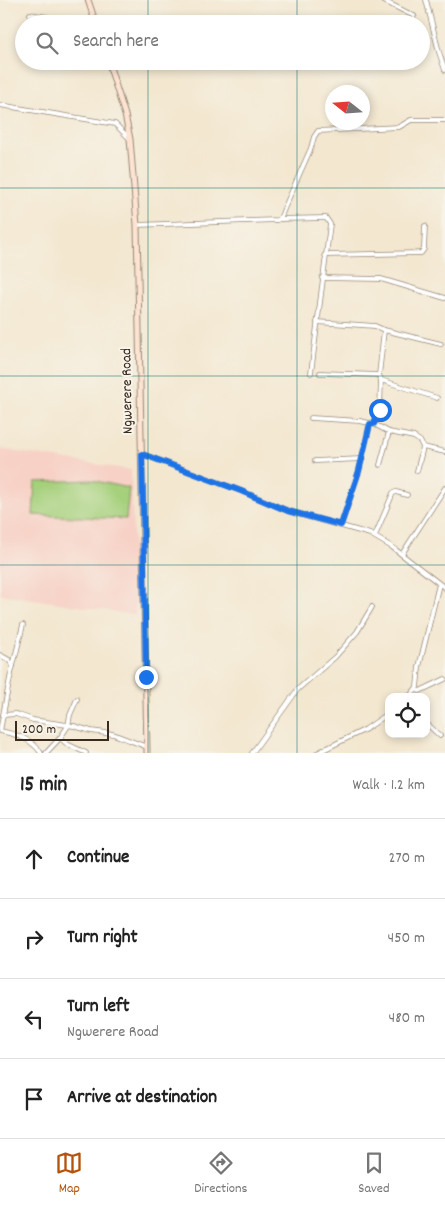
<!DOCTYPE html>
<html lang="en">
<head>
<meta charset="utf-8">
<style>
  body { margin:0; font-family:Dekko,sans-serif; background:#f2f2f2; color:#222 }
  .controls { position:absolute; right:15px; bottom:15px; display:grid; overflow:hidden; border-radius:10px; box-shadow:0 2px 8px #0003 }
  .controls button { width:45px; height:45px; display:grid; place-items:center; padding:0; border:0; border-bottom:1px solid #e0e0e0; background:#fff; color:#222; font:25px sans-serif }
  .compass { position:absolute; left:325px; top:85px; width:45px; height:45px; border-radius:50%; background:#fff; box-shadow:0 2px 8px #0003; rotate:287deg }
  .scale { position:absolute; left:15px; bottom:12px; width:94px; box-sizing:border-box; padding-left:5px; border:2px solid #3b2a1e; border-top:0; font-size:14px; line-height:18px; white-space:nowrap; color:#3b2a1e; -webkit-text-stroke:4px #f7f3e8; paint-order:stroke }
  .stop { position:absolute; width:15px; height:15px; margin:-11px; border:4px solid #1a73e8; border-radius:50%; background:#fff }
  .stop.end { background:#1a73e8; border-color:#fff; box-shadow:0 1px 5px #0008 }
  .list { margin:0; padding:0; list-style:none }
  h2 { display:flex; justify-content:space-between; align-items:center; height:65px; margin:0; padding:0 20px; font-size:21px }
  h2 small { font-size:16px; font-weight:400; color:#767676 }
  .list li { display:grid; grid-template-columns:32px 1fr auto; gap:15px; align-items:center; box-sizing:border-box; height:80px; padding:0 20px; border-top:1px solid #e0e0e0 }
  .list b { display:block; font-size:19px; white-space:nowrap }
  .list p { margin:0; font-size:16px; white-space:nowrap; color:#767676 }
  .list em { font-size:16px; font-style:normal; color:#767676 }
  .icon { flex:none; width:28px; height:28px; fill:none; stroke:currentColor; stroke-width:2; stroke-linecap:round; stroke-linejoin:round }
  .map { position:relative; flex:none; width:445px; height:753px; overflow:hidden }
  .search { position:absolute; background:#fff; box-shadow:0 2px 8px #0003; left:15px; right:15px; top:15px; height:55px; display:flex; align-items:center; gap:12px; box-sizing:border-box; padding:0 18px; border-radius:28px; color:#767676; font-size:19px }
  .sheet { height:385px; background:#fff }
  nav { display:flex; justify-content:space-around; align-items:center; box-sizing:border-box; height:70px; border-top:1px solid #e0e0e0; background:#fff; font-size:14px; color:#767676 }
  nav a { display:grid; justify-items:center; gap:2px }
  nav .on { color:#b45309 }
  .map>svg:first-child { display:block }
</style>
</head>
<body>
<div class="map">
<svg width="445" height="753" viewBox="0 0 445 753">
  <rect width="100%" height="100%" fill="#f7f3e8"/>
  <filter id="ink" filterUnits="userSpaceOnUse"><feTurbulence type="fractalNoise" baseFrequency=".02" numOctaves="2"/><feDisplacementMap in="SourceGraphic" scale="10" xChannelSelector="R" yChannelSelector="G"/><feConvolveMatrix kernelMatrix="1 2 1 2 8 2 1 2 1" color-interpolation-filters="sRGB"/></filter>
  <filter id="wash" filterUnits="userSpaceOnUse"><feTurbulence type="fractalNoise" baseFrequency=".0096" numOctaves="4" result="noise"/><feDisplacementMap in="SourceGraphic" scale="20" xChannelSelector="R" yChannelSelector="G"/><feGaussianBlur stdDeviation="1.12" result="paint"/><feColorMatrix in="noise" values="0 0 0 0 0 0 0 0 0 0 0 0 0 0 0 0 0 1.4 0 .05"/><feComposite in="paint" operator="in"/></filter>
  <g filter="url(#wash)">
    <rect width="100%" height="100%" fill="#f3e7d0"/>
    <!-- built -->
    <path fill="#f7d1c6" d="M0 449 131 470 136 615 0 594Z"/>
    <!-- green -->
    <path fill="#a5d07c" stroke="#707d4d" d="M91 480 129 488 126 519 33 515 35 482Z"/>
  </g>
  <g filter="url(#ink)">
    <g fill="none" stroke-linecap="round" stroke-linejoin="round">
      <!-- street casing -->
      <g stroke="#978877" stroke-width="5.5">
        <g id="street">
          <path d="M382 0 414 16"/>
          <path d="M426 0 439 52 445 70"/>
          <path d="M30 14 47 17 49 24"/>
          <path d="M0 105 115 124 130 139"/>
          <path d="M280 219 326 218 330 224 311 373"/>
          <path d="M137 225 277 220 280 219 284 209 311 148 314 137 318 131 399 127 411 120H445"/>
          <path d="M325 255 421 253 424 249 425 226"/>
          <path d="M322 278 381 279 445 298"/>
          <path d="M317 322 375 326 384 330 379 375 381 380 380 410 374 424"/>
          <path d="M384 330 441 344"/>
          <path d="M320 373 379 375"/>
          <path d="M381 380 437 398"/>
          <path d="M311 418 360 421 374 424 389 432 414 437 420 441 423 447 417 471"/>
          <path d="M423 447 445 452"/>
          <path d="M142 454 241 491 288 511 370 534 392 547 445 588"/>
          <path d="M315 461 362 459"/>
          <path d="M380 465 389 432"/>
          <path d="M341 525 359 471 370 423"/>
          <path d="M375 536 393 493 396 492 407 495"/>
          <path d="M402 554 445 488"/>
          <path d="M0 655 9 660 13 666"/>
          <path d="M416 690 420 691 445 679"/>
          <path d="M409 697 417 687 419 667 439 584"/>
          <path d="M3 715 16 714 33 720 74 726 91 731 113 734 147 747"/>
          <path d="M426 723 440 736"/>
          <path d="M0 731 10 678 23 625"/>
          <path d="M0 731C16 734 32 739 41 753"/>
          <path d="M60 738 67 744 86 753"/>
          <path d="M46 753 60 738 68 726 70 715 77 699"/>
          <path d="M252 753 298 689 335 657 357 632 372 607"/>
          <path d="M317 753 366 729 389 713"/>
        </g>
      </g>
      <!-- secondary casing -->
      <g stroke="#978877" stroke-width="7">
        <g id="secondary">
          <path d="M88 0 96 24"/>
          <path d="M108 61 125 115 130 139 137 225 147 753"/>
        </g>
      </g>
      <!-- street -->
      <use href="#street" stroke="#fff" stroke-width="4"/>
      <!-- secondary -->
      <use href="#secondary" stroke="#fde3d1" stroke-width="5"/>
    </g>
  </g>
  <g fill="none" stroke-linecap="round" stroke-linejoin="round" filter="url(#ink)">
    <!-- route -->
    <path stroke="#1a73e8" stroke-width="6" d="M146 677 142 454 241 491 288 511 341 525 359 471 370 424H374L380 410"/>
  </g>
  <!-- grid -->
  <path fill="none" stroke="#0f766e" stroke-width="1" stroke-opacity="0.55" d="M148 0V24M297 0V24M148 61V753M297 61V753M0 188H445M0 376H445M0 565H445"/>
  <g text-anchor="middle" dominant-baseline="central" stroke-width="4" stroke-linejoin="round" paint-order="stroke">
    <!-- street labels -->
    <g font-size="15" fill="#3b2a1e" stroke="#f7f3e8">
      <text transform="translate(128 391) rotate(-91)">Ngwerere Road</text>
    </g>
  </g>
</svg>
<div class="controls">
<button><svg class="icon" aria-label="locate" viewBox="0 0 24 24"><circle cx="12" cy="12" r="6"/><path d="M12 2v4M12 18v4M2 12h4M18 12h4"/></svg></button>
</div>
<svg class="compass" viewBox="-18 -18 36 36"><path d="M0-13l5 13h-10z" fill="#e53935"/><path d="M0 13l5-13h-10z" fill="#767676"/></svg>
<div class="scale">200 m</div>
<div class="stop" style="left:380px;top:410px"></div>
<div class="stop end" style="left:146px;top:677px"></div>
<div class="search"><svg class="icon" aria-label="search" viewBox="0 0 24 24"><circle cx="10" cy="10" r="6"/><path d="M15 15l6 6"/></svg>Search here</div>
</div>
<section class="sheet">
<h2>15 min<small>Walk · 1.2 km</small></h2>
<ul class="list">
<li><svg class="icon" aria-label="ahead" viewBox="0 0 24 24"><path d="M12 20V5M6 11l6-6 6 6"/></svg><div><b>Continue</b></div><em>270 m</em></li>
<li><svg class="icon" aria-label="right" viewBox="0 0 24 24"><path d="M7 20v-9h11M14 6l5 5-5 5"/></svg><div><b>Turn right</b></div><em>450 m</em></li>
<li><svg class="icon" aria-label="left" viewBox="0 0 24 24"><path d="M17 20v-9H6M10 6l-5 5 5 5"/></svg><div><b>Turn left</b><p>Ngwerere Road</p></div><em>480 m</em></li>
<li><svg class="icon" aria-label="arrive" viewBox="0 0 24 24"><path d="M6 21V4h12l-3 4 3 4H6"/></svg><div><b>Arrive at destination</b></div></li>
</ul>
</section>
<nav>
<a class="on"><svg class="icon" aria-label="map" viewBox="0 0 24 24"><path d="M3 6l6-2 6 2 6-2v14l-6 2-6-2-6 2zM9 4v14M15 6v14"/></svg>Map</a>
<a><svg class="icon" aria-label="directions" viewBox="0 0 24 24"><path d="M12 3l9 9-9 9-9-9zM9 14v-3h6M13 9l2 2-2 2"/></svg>Directions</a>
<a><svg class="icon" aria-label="saved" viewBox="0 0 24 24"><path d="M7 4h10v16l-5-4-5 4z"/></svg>Saved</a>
</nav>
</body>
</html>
